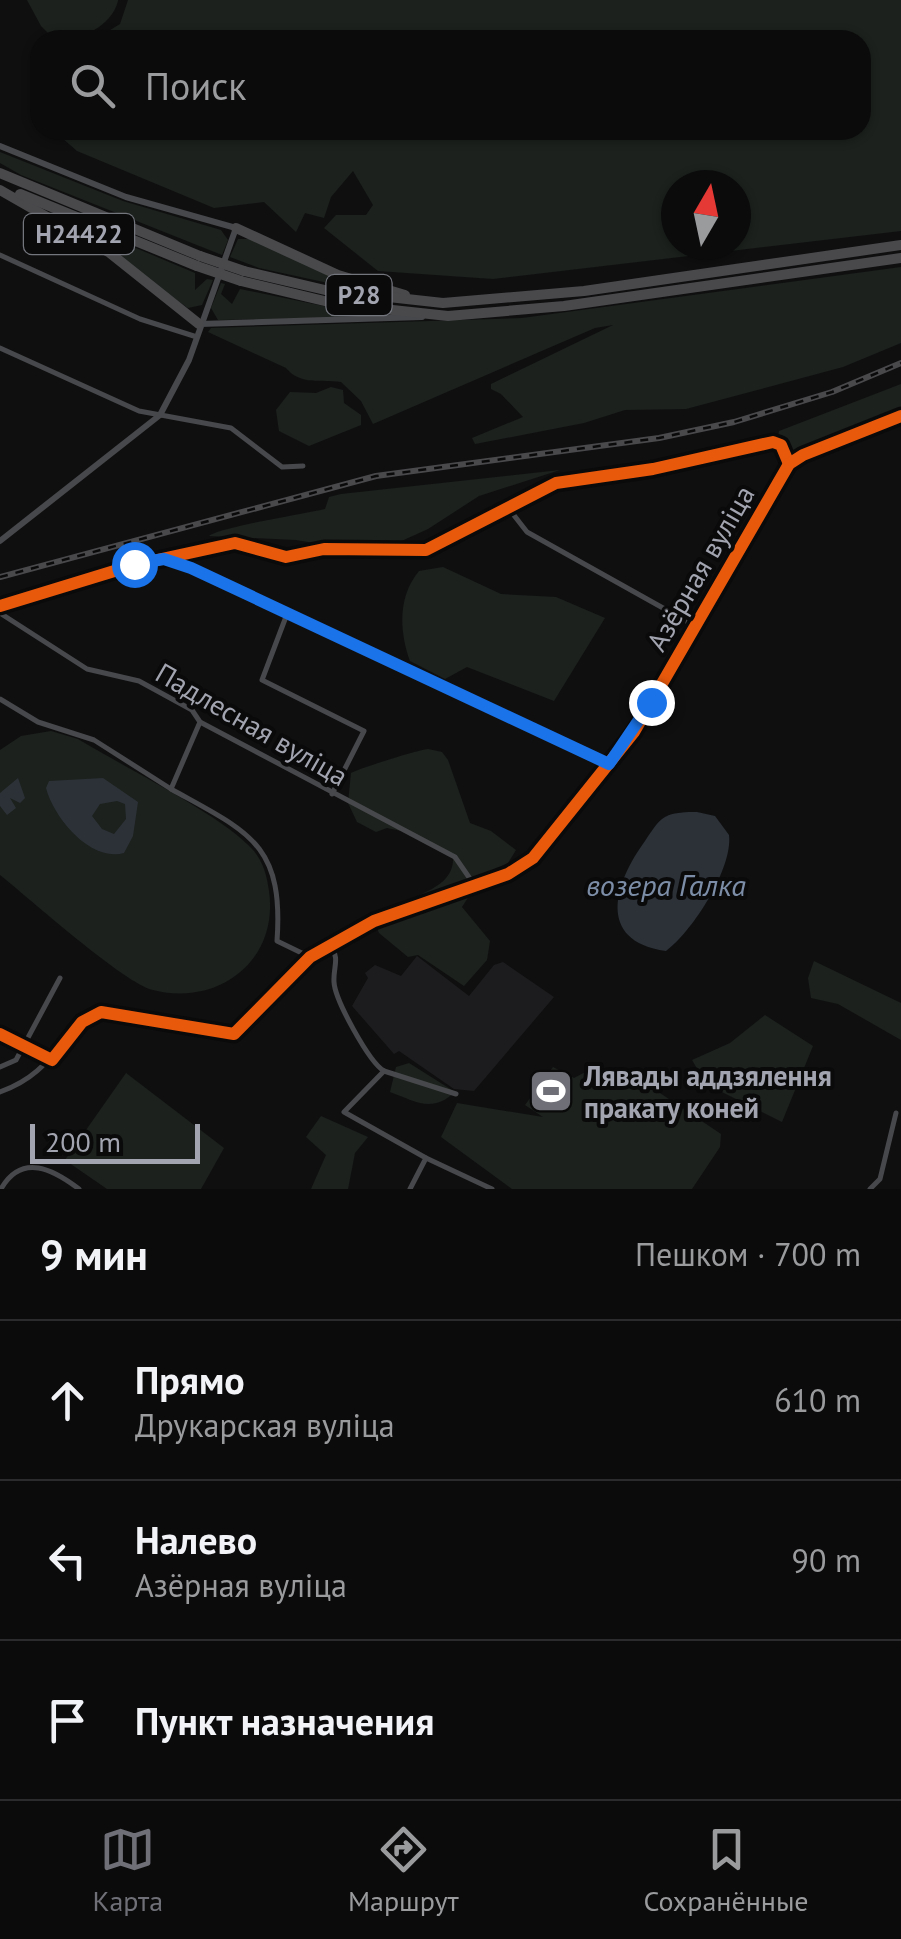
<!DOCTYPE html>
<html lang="ru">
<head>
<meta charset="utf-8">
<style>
  body { margin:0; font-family:"PT Sans",sans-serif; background:#19191a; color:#f1f3f6 }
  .compass { position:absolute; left:661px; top:170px; width:90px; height:90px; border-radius:50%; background:#0b0b0c; box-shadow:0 2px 8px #0004; rotate:9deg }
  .scale { position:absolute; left:30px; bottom:25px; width:170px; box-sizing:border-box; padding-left:10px; border:5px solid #a2a4af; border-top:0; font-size:28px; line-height:35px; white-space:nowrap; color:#a2a4af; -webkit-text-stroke:8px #0a0a0b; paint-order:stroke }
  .stop { position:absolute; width:30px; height:30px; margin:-22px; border:8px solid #1a73e8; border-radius:50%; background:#fff }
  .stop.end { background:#1a73e8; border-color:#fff; box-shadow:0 2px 10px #0008 }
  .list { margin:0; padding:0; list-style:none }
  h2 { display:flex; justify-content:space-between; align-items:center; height:130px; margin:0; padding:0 40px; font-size:42px }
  h2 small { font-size:32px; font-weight:400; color:#9a9b9d }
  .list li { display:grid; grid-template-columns:65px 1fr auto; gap:30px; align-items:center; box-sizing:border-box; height:160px; padding:0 40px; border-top:2px solid #2b2b2d }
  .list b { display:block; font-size:38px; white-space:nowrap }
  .list p { margin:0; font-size:32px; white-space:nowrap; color:#9a9b9d }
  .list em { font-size:32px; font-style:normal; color:#9a9b9d }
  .icon { flex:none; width:55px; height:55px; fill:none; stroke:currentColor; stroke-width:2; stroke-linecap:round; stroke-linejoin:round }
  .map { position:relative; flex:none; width:901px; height:1189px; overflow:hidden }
  .search { position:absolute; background:#0b0b0c; box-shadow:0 2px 8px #0004; left:30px; right:30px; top:30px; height:110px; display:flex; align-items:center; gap:25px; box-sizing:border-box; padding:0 35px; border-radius:30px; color:#9a9b9d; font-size:38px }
  .sheet { height:610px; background:#0b0b0c }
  nav { display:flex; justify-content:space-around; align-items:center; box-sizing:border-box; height:140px; border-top:2px solid #2b2b2d; background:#0b0b0c; font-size:28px; color:#9a9b9d }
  nav a { display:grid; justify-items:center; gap:5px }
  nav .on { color:#6f7077 }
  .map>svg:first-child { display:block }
</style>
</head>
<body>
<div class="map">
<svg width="901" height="1189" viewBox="0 0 901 1189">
  <rect width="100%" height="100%" fill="#0f0f10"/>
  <!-- built -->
  <path fill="#1c1c1e" d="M417 956 469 996 494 965 503 962 554 997 474 1091 454 1089 399 1051 394 1054 352 1006 368 978 365 973 375 965 401 976Z"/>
  <!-- green -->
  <g fill="#1c211d" fill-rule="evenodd">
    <path d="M27 0H118V1C111 27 81 40 55 40L41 26Z"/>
    <path d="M128 0H901V231L493 279 378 271 324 228 336 215H366L373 205 353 171 331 197 324 218 305 213 296 232 264 202 214 208 77 151 53 130H861V40H94L120 24ZM676 185H736V245H676Z"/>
    <path d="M0 152 123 201 221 230 228 240 222 255 21 175 0 163Z"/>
    <path d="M53 213 195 273V290L207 279 213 280 202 305 188 308Z"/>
    <path d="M238 239H251L379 294 259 268 230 257Z"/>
    <path d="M901 267V343L843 367 686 409 625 410 584 423 475 444 472 438 523 417 501 394 491 389V384L613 325 595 328 373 424 361 401 341 382C321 379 301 386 286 368L208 332 211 328 522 318Z"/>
    <path d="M221 283 225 284 221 294 232 304 240 289 377 317 218 320 211 308Z"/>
    <path d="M901 384V416L853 436 793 453 778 436 779 431Z"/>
    <path d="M331 387 343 390 344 403 361 415V425L309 446 279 431 276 410 290 392 316 393Z"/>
    <path d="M560 470 479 496 428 529 375 553 296 540 209 536C219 527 304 514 325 509L329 497 341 494Z"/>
    <path d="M443 567 501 594 556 597 605 618 554 701 467 667 445 679 410 661C399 631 398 596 419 571Z"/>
    <path d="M51 731 78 739C122 766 222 815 253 850 263 861 267 876 269 891 279 960 219 1007 153 990 125 984 29 898 0 875V750L21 736Z"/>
    <path d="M428 749 442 752 448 760 470 823 491 831 516 850 508 863 483 874 462 907 490 941 487 960 464 986 418 955 408 957 379 933 374 921C400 895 455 894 453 857L411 833 387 828 376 832 357 822 348 803 351 773C358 769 417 750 428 749Z"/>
    <path d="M814 961 901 1003V1040L838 1004 811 998 808 978Z"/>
    <path d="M765 1015 813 1046 782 1122 706 1084 692 1060 730 1043Z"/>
    <path d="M409 1063 455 1092C432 1113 417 1102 390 1092L396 1067Z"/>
    <path d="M553 1067 574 1078 591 1069 648 1085 721 1134 720 1147 692 1189H512L441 1137 457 1103 543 1117 525 1105Z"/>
    <path d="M126 1073 224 1148 201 1189H107L65 1160Z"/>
    <path d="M321 1116 368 1137 355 1153 348 1189H311L326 1155 306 1137Z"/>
  </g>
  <!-- water -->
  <g fill="#2b3137" fill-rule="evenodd">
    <path d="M18 778 25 798 20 803 10 798 16 808 7 815 0 806V793Z"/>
    <path d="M103 778 138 802 133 836 124 853C90 862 54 818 46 788L49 781ZM117 801 125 804 126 819 114 834 102 829 92 816 100 804Z"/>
    <path d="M697 812 715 816 729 835C733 868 693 931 666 951 595 941 615 882 645 841 650 834 657 821 665 817 674 812 687 812 697 812Z"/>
  </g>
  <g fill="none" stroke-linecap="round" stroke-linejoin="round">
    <!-- minor -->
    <g stroke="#47484b" stroke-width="5">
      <path d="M0 255 140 319 197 337"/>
      <path d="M0 348 139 411 231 428 282 467 303 466"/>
      <path d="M506 505 527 532 697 627"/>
      <path d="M167 560 609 764"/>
      <path d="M0 606 134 565 235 543 286 557 324 549 426 550 556 483 653 469 773 442 781 445 789 464"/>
      <path d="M0 613 87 669 139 681 192 710 200 722 455 857 475 886"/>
      <path d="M287 614 262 680 364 731 332 794"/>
      <path d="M0 699 38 722 94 740 171 789"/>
      <path d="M200 722 171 789C248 832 284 843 277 941L310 957"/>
      <path d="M331 945C340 960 333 967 334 982 335 1000 369 1062 384 1071L344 1112 426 1158 410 1189"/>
      <path d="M0 1034 52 1060"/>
      <path d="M0 1067 16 1060 60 978"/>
      <path d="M384 1071 456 1094"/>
      <path d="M0 1092C58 1071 57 1032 97 1012L234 1034 310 957 374 921 508 874 533 858 634 732 789 464 803 455 901 416"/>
      <path d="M426 1158 492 1189"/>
      <path d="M1 1189C22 1152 54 1170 79 1189"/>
      <path d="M870 1189 880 1179 896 1113"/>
    </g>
    <!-- tertiary -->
    <g stroke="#47484b" stroke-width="6">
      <path d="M0 146 126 197 236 228 189 360 160 415 0 541"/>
      <path d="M200 324 422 317"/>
    </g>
    <!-- trunk -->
    <g stroke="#49494c" stroke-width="10">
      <path d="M0 173 200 256"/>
      <path d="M0 190 110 253 199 324"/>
      <path d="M20 194 197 266"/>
      <path d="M236 228 338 275 405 295"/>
      <path d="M244 271 325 290 443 303 584 291 901 245"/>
      <path d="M241 281 337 304 448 316 564 306 901 258"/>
    </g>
    <!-- rail casing -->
    <g stroke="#49494c" stroke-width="6">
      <path id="rail" d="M0 577 376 476 659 438 734 422 832 392 901 363"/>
    </g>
    <!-- rail -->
    <use href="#rail" stroke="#0a0a0b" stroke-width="2.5" stroke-dasharray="8" stroke-linecap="butt"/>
    <!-- trunk-bridge -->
    <g stroke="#49494c" stroke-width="10">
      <path d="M200 256 244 271"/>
      <path d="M197 266 241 281"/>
    </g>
    <!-- cycleway casing -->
    <g stroke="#0a0a0b" stroke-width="19">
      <g id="cycleway">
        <path d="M0 606 134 565 235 543 286 557 324 549 426 550 556 483 653 469 773 442 781 445 789 464"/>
        <path d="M0 1034 52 1060 82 1022 101 1012 234 1034 310 957 374 921 508 874 533 858 634 732 789 464 803 455 901 416"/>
      </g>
    </g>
    <!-- cycleway -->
    <use href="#cycleway" stroke="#e8590c" stroke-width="12"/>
  </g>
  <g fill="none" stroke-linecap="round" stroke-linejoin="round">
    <!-- route -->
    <path stroke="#1a73e8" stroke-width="12" d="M134 564 164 559 191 568 609 764 651 702"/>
  </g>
  <!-- icons -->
  <defs>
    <g id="stadium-square" transform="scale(2.25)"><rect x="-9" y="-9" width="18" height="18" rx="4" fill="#6f7077" stroke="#0a0a0b"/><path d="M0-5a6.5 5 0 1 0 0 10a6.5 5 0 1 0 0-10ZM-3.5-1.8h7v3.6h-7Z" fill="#fff"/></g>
  </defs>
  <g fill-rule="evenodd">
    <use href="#stadium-square" x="551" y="1091"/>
  </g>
  <g text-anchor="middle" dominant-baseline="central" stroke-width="8" stroke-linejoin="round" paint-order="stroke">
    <!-- shield labels -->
    <g fill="#0a0a0b" stroke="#74767e" stroke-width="2.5">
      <rect x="24" y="214" width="110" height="40" rx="8"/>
      <rect x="326.5" y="275" width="65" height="40" rx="8"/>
    </g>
    <g font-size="25" font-weight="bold" fill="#a2a4af">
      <text x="79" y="234">Н24422</text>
      <text x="359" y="295">Р28</text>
    </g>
    <!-- street labels -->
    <g font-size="28" fill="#a2a4af" stroke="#0a0a0b">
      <text transform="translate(700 568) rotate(-60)">Азёрная вуліца</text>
      <text transform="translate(252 724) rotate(30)">Падлесная вуліца</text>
    </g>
    <!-- poi labels -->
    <g font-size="28" font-weight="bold" fill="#a2a4af" stroke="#0a0a0b" text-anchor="start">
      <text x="584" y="1075">Лявады аддзялення<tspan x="584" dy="32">пракату коней</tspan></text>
    </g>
    <!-- water labels -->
    <g font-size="30" font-style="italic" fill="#7c8ea7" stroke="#0a0a0b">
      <text x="666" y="884">возера Галка</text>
    </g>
  </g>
</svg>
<svg class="compass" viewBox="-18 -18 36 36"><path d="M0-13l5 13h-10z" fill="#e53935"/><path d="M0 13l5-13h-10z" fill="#9a9b9d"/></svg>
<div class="scale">200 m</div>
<div class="stop" style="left:134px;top:564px"></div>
<div class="stop end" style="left:651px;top:702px"></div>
<div class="search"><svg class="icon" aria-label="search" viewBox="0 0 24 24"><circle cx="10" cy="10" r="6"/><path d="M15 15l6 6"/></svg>Поиск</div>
</div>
<section class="sheet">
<h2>9 мин<small>Пешком · 700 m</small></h2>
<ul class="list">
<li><svg class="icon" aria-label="ahead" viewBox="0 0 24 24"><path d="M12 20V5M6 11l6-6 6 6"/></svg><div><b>Прямо</b><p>Друкарская вуліца</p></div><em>610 m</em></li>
<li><svg class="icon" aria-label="left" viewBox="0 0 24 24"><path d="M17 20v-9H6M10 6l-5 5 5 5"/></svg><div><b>Налево</b><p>Азёрная вуліца</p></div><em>90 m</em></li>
<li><svg class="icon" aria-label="arrive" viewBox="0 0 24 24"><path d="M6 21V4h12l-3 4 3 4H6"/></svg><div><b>Пункт назначения</b></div></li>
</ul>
</section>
<nav>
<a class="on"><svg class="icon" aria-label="map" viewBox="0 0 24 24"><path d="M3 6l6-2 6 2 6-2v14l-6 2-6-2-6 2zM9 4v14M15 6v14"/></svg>Карта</a>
<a><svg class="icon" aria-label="directions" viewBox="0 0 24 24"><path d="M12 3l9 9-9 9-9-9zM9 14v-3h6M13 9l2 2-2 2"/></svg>Маршрут</a>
<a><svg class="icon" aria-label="saved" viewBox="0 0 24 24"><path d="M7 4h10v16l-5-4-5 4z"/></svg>Сохранённые</a>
</nav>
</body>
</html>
